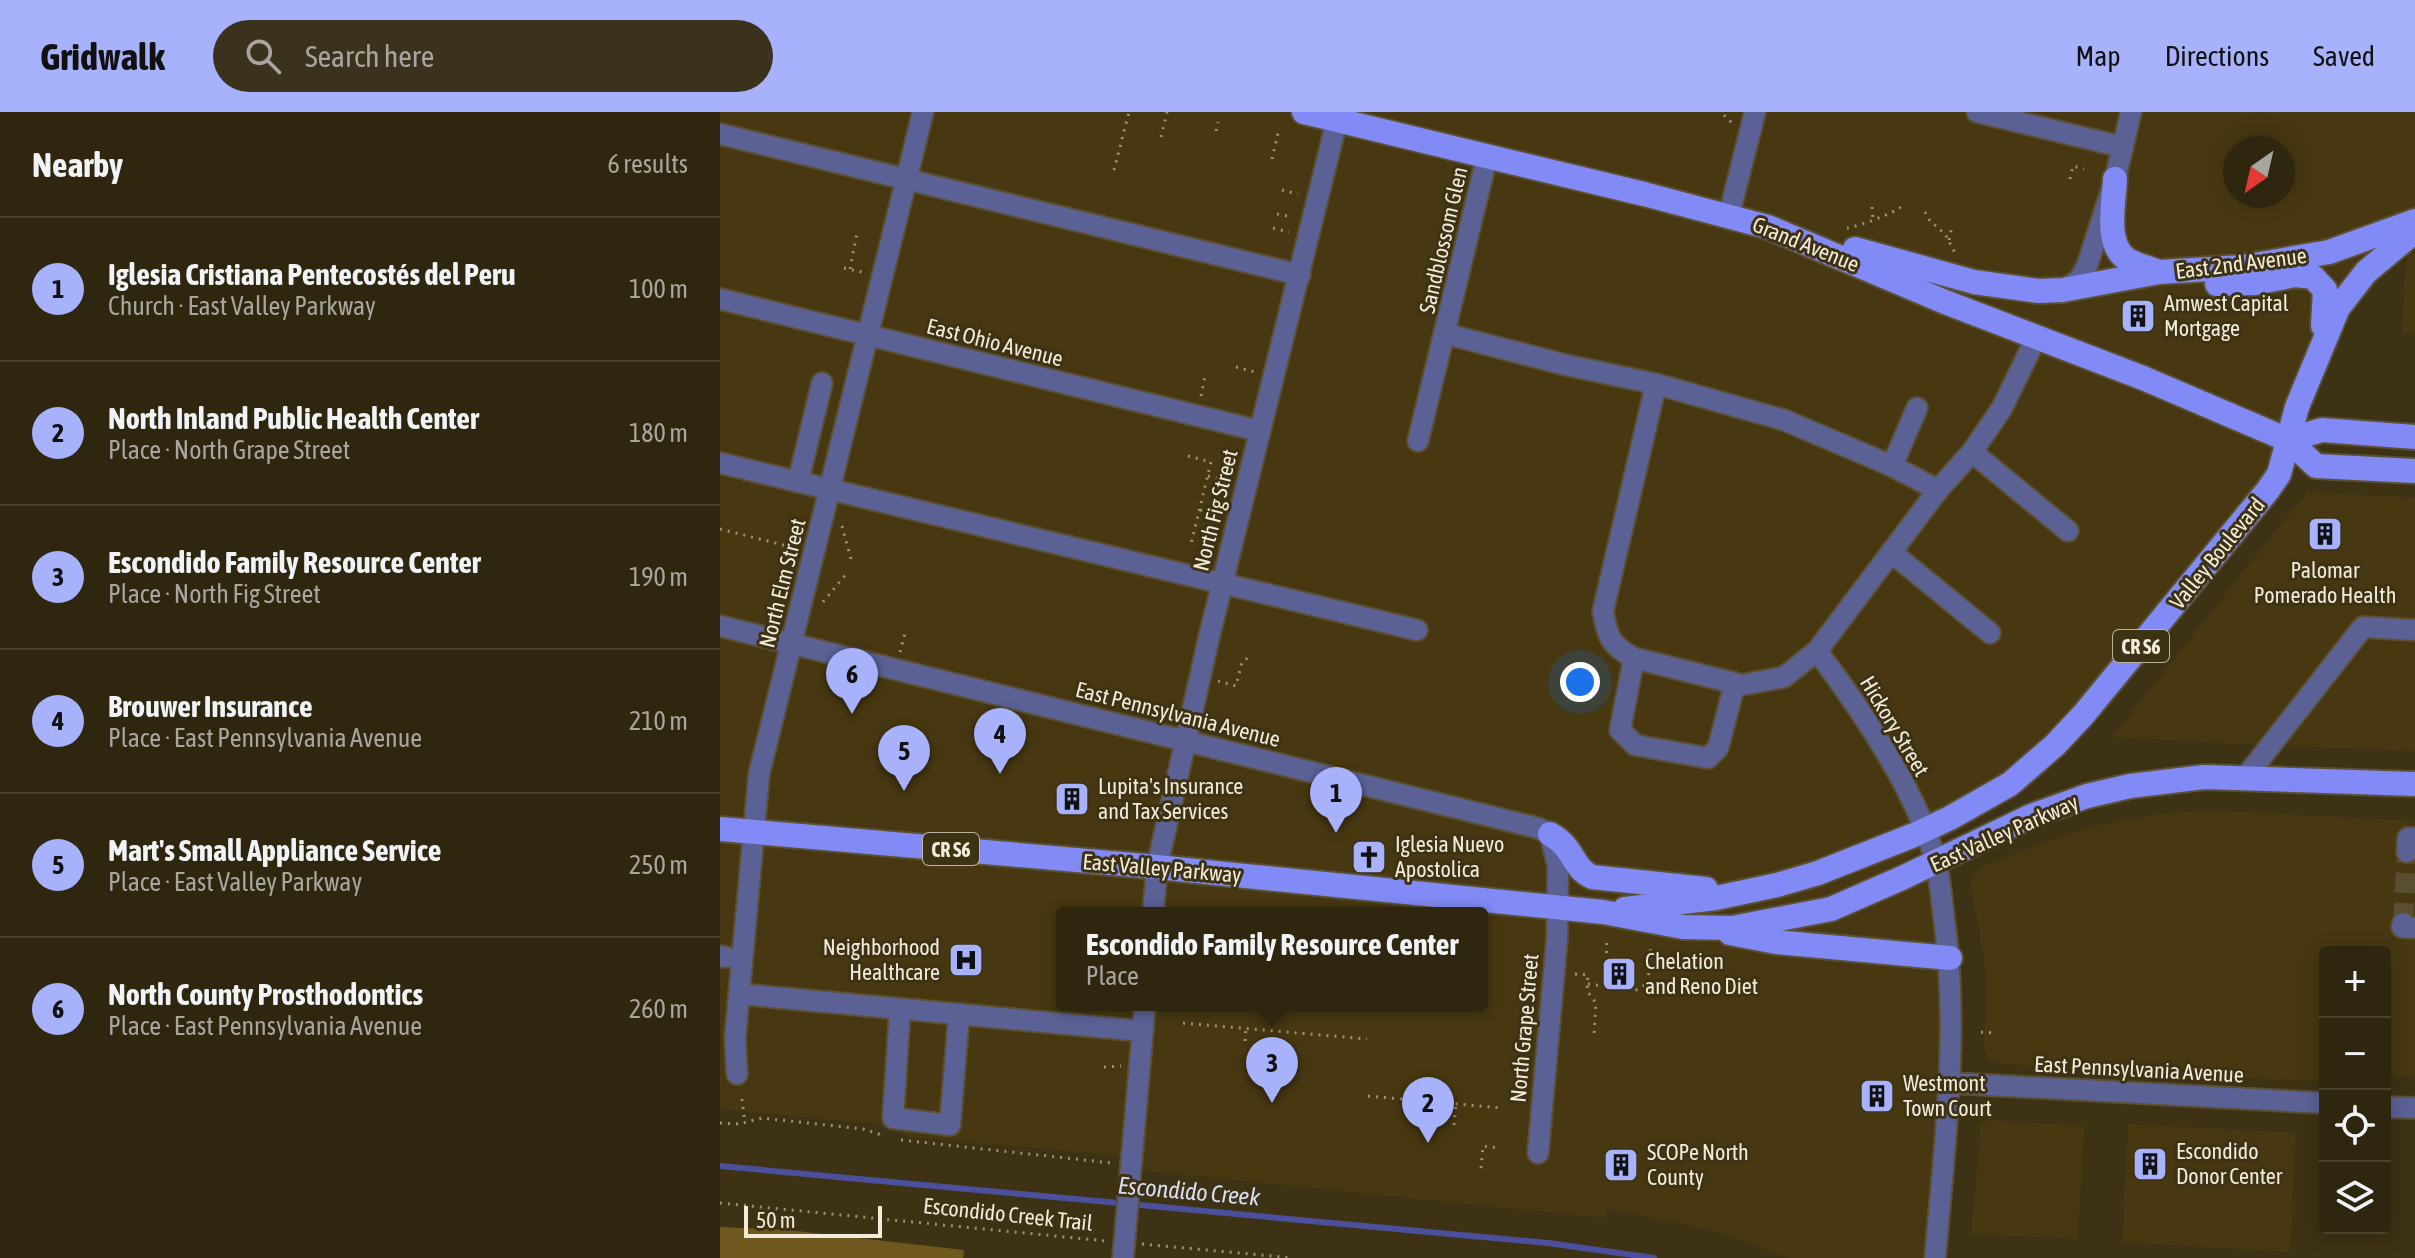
<!DOCTYPE html>
<html lang="en">
<head>
<meta charset="utf-8">
<style>
  body { margin:0; font-family:"Asap Condensed",sans-serif; background:#3a321d; color:#f1f3f6 }
  .controls { position:absolute; right:24px; bottom:24px; display:grid; overflow:hidden; border-radius:8px; box-shadow:0 4px 20px #0003 }
  .controls button { width:72px; height:72px; display:grid; place-items:center; padding:0; border:0; border-bottom:2px solid #49432f; background:#2e260f; color:#f1f3f6; font:40px sans-serif }
  .compass { position:absolute; left:1503px; top:24px; width:72px; height:72px; border-radius:50%; background:#2e260f; box-shadow:0 4px 20px #0003; rotate:214deg }
  .scale { position:absolute; left:24px; bottom:20px; width:138px; box-sizing:border-box; padding-left:8px; border:4px solid #f2ebda; border-top:0; font-size:22px; line-height:28px; white-space:nowrap; color:#f2ebda; -webkit-text-stroke:6px #3e3214; paint-order:stroke }
  .you { position:absolute; left:860px; top:570px; width:28px; height:28px; margin:-20px; border:6px solid #fff; border-radius:50%; background:#1a73e8; box-shadow:0 0 0 12px #1a73e833 }
  .badge { display:grid; place-items:center; width:52px; height:52px; border-radius:50%; background:#a7b1fc; color:#111; font-size:26px; font-weight:700 }
  .pin { position:absolute; translate:-50% -66px; filter:drop-shadow(0 2px 4px #0008) }
  .pin::after { content:''; position:absolute; top:42px; width:28px; height:24px; background:inherit; clip-path:polygon(0 0,100% 0,50% 100%) }
  .popup { position:absolute; left:336px; top:795px; width:432px; height:104px; box-sizing:border-box; display:grid; place-content:center; border-radius:8px; background:#2e260f; filter:drop-shadow(0 2px 6px #0005); font-size:26px; white-space:nowrap; color:#a7a59e }
  .popup b { font-size:30px; color:#f1f3f6 }
  .popup::after { content:''; position:absolute; left:50%; top:100%; margin-left:-16px; border:16px solid transparent; border-top-color:#2e260f }
  .list { margin:0; padding:0; list-style:none }
  h2 { display:flex; justify-content:space-between; align-items:center; height:104px; margin:0; padding:0 32px; font-size:34px }
  h2 small { font-size:26px; font-weight:400; color:#a7a59e }
  .list li { display:grid; grid-template-columns:52px 1fr auto; gap:24px; align-items:center; box-sizing:border-box; height:144px; padding:0 32px; border-top:2px solid #49432f }
  .list b { display:block; font-size:30px; white-space:nowrap }
  .list p { margin:0; font-size:26px; white-space:nowrap; color:#a7a59e }
  .list em { font-size:26px; font-style:normal; color:#a7a59e }
  .icon { flex:none; width:44px; height:44px; fill:none; stroke:currentColor; stroke-width:2; stroke-linecap:round; stroke-linejoin:round }
  .map { position:relative; flex:none; width:1695px; height:1146px; overflow:hidden }
  header { display:flex; align-items:center; gap:48px; box-sizing:border-box; height:112px; padding:0 40px; background:#a7b1fc; color:#111 }
  header strong { font-size:38px }
  nav { display:flex; gap:44px; margin-inline-start:auto; font-size:28px }
  .search { width:560px; height:72px; background:#3a321d; display:flex; align-items:center; gap:20px; box-sizing:border-box; padding:0 28px; border-radius:44px; color:#a7a59e; font-size:30px }
  main { display:flex }
  aside { flex:1; background:#2e260f }
  .map>svg:first-child { display:block }
</style>
</head>
<body>
<header>
<strong>Gridwalk</strong>
<div class="search"><svg class="icon" aria-label="search" viewBox="0 0 24 24"><circle cx="10" cy="10" r="6"/><path d="M15 15l6 6"/></svg>Search here</div>
<nav><a>Map</a><a>Directions</a><a>Saved</a></nav>
</header>
<main>
<aside>
<h2>Nearby<small>6 results</small></h2>
<ul class="list">
<li><span class="badge">1</span><div><b>Iglesia Cristiana Pentecostés del Peru</b><p>Church · East Valley Parkway</p></div><em>100 m</em></li>
<li><span class="badge">2</span><div><b>North Inland Public Health Center</b><p>Place · North Grape Street</p></div><em>180 m</em></li>
<li><span class="badge">3</span><div><b>Escondido Family Resource Center</b><p>Place · North Fig Street</p></div><em>190 m</em></li>
<li><span class="badge">4</span><div><b>Brouwer Insurance</b><p>Place · East Pennsylvania Avenue</p></div><em>210 m</em></li>
<li><span class="badge">5</span><div><b>Mart's Small Appliance Service</b><p>Place · East Valley Parkway</p></div><em>250 m</em></li>
<li><span class="badge">6</span><div><b>North County Prosthodontics</b><p>Place · East Pennsylvania Avenue</p></div><em>260 m</em></li>
</ul>
</aside>
<div class="map">
<svg width="1695" height="1146" viewBox="0 0 1695 1146">
  <rect width="100%" height="100%" fill="#3e3214"/>
  <!-- built -->
  <g fill="#473811" fill-rule="evenodd">
    <path d="M0 0H1695V119L1646 159 1559 362 1396 566 1238 702 1209 735 1171 755 1212 741 1230 846 1215 1146H1071L986 1117 887 1097 885 1106 427 1059 395 1043 190 1025 150 1011 0 997ZM1515 36H1563V84H1515ZM342 801H762V893H342Z"/>
    <path d="M1695 140V221L1681 223 1686 149Z"/>
    <path d="M1587 380 1695 386V507L1642 505 1540 633 1392 625Z"/>
    <path d="M1647 519 1695 522V639L1559 634Z"/>
    <path d="M1485 698 1695 709V965L1665 963V840H1605V970L1285 952 1267 947 1264 936 1266 870 1263 841 1250 770 1256 759 1269 751 1369 715 1432 703Z"/>
    <path d="M1267 1008 1364 1014 1358 1127 1251 1122 1261 1013Z"/>
    <path d="M1408 1012 1576 1021 1570 1140 1402 1130Z"/>
  </g>
  <!-- green -->
  <path fill="#6e5820" d="M0 1115 68 1118 244 1138 243 1146H0Z"/>
  <g fill="none" stroke-linecap="round" stroke-linejoin="round">
    <!-- stream -->
    <path stroke="#4b509d" stroke-width="6" d="M0 1054 828 1131 934 1146"/>
    <!-- minor-tunnel -->
    <path stroke="#594e32" stroke-width="20" stroke-dasharray="20 10" stroke-linecap="butt" d="M1683 811 1687 740"/>
    <!-- minor casing -->
    <g stroke="#5b5034" stroke-width="24">
      <g id="minor">
        <path d="M1257 0 1403 35"/>
        <path d="M0 22 580 163"/>
        <path d="M1009 103 1035 0"/>
        <path d="M1343 178 1359 168 1367 154 1395 67 1411 0"/>
        <path d="M0 187 540 319"/>
        <path d="M726 222 846 253 936 272 1064 308 1172 354 1218 378 1252 340 1282 296 1316 226"/>
        <path d="M936 272 883 499C887 524 890 533 914 546L1022 573 1064 565 1097 539 1218 378"/>
        <path d="M698 329 767 45"/>
        <path d="M1252 340 1348 419"/>
        <path d="M0 351 697 518"/>
        <path d="M1172 354 1197 296"/>
        <path d="M78 370 102 271"/>
        <path d="M1171 440 1270 521"/>
        <path d="M0 514 818 716 830 722 838 754 837 827 818 1041"/>
        <path d="M1097 539C1140 596 1198 681 1216 751 1220 766 1221 783 1223 799 1240 914 1225 1030 1215 1146"/>
        <path d="M914 546 900 618 915 633 988 646 998 636 1015 571"/>
        <path d="M1525 666 1643 515 1695 518"/>
        <path d="M1687 740 1688 726H1695"/>
        <path d="M433 801 437 755 490 521 619 0"/>
        <path d="M1683 811 1682 815 1695 816"/>
        <path d="M0 844 6 845"/>
        <path d="M19 882 422 919"/>
        <path d="M180 897 173 1006 230 1013 239 902"/>
        <path d="M17 962 15 927 39 662 203 0"/>
        <path d="M1231 971 1605 991"/>
        <path d="M1665 995 1695 996"/>
        <path d="M403 1146 425 893"/>
      </g>
    </g>
    <!-- major casing -->
    <g stroke="#5b5034" stroke-width="28">
      <g id="major">
        <path d="M584 0 924 82 1048 115 1225 190 1423 266 1568 328 1596 354 1695 359"/>
        <path d="M1395 67C1394 91 1384 134 1408 148 1417 153 1429 156 1439 160"/>
        <path d="M1135 137 1254 170 1319 179 1343 178 1439 160 1523 155 1609 140 1695 109"/>
        <path d="M1497 172 1535 171 1575 163 1593 165 1605 178 1603 214"/>
        <path d="M1568 328 1602 318 1695 325"/>
        <path d="M0 717 437 755 883 800 963 815 1012 816 1111 797 1182 766 1311 704 1367 684 1410 674 1484 665 1695 672"/>
        <path d="M830 722C855 736 851 755 872 765L986 777"/>
        <path d="M905 797 996 786 1057 773 1098 761 1194 723 1230 706 1290 672 1335 633 1364 602 1548 378 1559 362 1577 295 1618 196 1646 160 1695 119"/>
        <path d="M1010 821 1056 830 1230 846"/>
      </g>
    </g>
    <!-- path -->
    <g stroke="#9c927b" stroke-width="3" stroke-dasharray="2 6" stroke-linecap="butt">
      <path d="M1004 3 1013 12"/>
      <path d="M496 19 498 10"/>
      <path d="M441 25 447 0"/>
      <path d="M552 47 558 21"/>
      <path d="M394 58 409 0"/>
      <path d="M1350 67 1353 54 1364 57"/>
      <path d="M562 78 578 82"/>
      <path d="M1152 95 1153 107"/>
      <path d="M1205 100 1210 109 1225 122 1235 141"/>
      <path d="M557 102 572 105"/>
      <path d="M553 116 569 120"/>
      <path d="M1127 116C1137 115 1177 100 1182 94"/>
      <path d="M1229 128 1232 114"/>
      <path d="M124 156 142 160"/>
      <path d="M130 157 137 121"/>
      <path d="M516 255 535 260"/>
      <path d="M481 284 485 264"/>
      <path d="M468 344 491 350 471 432"/>
      <path d="M488 364 508 369"/>
      <path d="M480 398 500 403"/>
      <path d="M122 414 131 447"/>
      <path d="M0 417 75 436"/>
      <path d="M103 490 127 461"/>
      <path d="M180 540 185 521"/>
      <path d="M498 569 516 574 522 550 529 545"/>
      <path d="M886 849 887 830"/>
      <path d="M855 862 868 863 867 879 876 891 874 923"/>
      <path d="M928 871 931 833"/>
      <path d="M868 872 916 878 928 871 948 873"/>
      <path d="M463 911 647 927"/>
      <path d="M1261 920 1274 921"/>
      <path d="M525 929 526 916"/>
      <path d="M384 955 401 954"/>
      <path d="M648 984 782 996"/>
      <path d="M22 987 25 1011"/>
      <path d="M0 1011 19 1012 42 1006 143 1017 165 1024"/>
      <path d="M734 1013 736 992"/>
      <path d="M181 1028 392 1051"/>
      <path d="M761 1056 763 1034 779 1036"/>
      <path d="M0 1091 386 1129"/>
      <path d="M422 1132 573 1146"/>
    </g>
    <!-- minor -->
    <use href="#minor" stroke="#5b6195" stroke-width="20"/>
    <!-- major -->
    <use href="#major" stroke="#828af5" stroke-width="24"/>
  </g>
  <!-- icons -->
  <defs>
    <g id="building-square" transform="scale(1.8)"><rect x="-9" y="-9" width="18" height="18" rx="4" fill="#a7b1fc" stroke="#3e3214"/><path d="M-4-6H4V6H1V3H-1V6H-4ZM-2.5-4.3h1.7v1.8h-1.7ZM.8-4.3h1.7v1.8H.8ZM-2.5-1h1.7V.8h-1.7ZM.8-1h1.7V.8H.8Z" fill="#111"/></g>
    <g id="church-square" transform="scale(1.8)"><rect x="-9" y="-9" width="18" height="18" rx="4" fill="#a7b1fc" stroke="#3e3214"/><path d="M-1.2-6h2.4v3.5h3.3v2.4h-3.3V6h-2.4V-.1h-3.3v-2.4h3.3Z" fill="#111"/></g>
    <g id="hospital-square" transform="scale(1.8)"><rect x="-9" y="-9" width="18" height="18" rx="4" fill="#a7b1fc" stroke="#3e3214"/><path d="M-5-5h3v3.5h4V-5h3V5h-3V1.5h-4V5h-3Z" fill="#111"/></g>
  </defs>
  <g fill-rule="evenodd">
    <use href="#building-square" x="1418" y="204"/>
    <use href="#building-square" x="1605" y="422"/>
    <use href="#building-square" x="352" y="687"/>
    <use href="#church-square" x="649" y="745"/>
    <use href="#hospital-square" x="246" y="848"/>
    <use href="#building-square" x="899" y="862"/>
    <use href="#building-square" x="1157" y="984"/>
    <use href="#building-square" x="1430" y="1052"/>
    <use href="#building-square" x="901" y="1053"/>
  </g>
  <g text-anchor="middle" dominant-baseline="central" stroke-width="6" stroke-linejoin="round" paint-order="stroke">
    <!-- shield labels -->
    <g fill="#3e3214" stroke="#bcb49f" stroke-width="2">
      <rect x="1393" y="518" width="56" height="32" rx="6"/>
      <rect x="203" y="721" width="56" height="32" rx="6"/>
    </g>
    <g font-size="20" font-weight="bold" fill="#f2ebda">
      <text x="1421" y="534">CR S6</text>
      <text x="231" y="737">CR S6</text>
    </g>
    <!-- street labels -->
    <g font-size="22" fill="#f2ebda" stroke="#3e3214">
      <text transform="translate(723 128) rotate(-77)">Sandblossom Glen</text>
      <text transform="translate(1086 132) rotate(22)">Grand Avenue</text>
      <text transform="translate(1521 151) rotate(-7)">East 2nd Avenue</text>
      <text transform="translate(275 230) rotate(14)">East Ohio Avenue</text>
      <text transform="translate(495 398) rotate(-76)">North Fig Street</text>
      <text transform="translate(1497 441) rotate(-51)">Valley Boulevard</text>
      <text transform="translate(62 471) rotate(-76)">North Elm Street</text>
      <text transform="translate(458 602) rotate(14)">East Pennsylvania Avenue</text>
      <text transform="translate(1175 614) rotate(59)">Hickory Street</text>
      <text transform="translate(1284 721) rotate(-24)">East Valley Parkway</text>
      <text transform="translate(442 756) rotate(5)">East Valley Parkway</text>
      <text transform="translate(804 916) rotate(-85)">North Grape Street</text>
      <text transform="translate(1419 957) rotate(3)">East Pennsylvania Avenue</text>
      <text transform="translate(288 1102) rotate(6)">Escondido Creek Trail</text>
    </g>
    <!-- poi labels -->
    <g font-size="22" fill="#f2ebda" stroke="#3e3214" text-anchor="start">
      <text x="1444" y="191">Amwest Capital<tspan x="1444" dy="25">Mortgage</tspan></text>
      <text x="1605" y="458" text-anchor="middle">Palomar<tspan x="1605" dy="25">Pomerado Health</tspan></text>
      <text x="378" y="674">Lupita's Insurance<tspan x="378" dy="25">and Tax Services</tspan></text>
      <text x="675" y="732">Iglesia Nuevo<tspan x="675" dy="25">Apostolica</tspan></text>
      <text x="220" y="835" text-anchor="end">Neighborhood<tspan x="220" dy="25">Healthcare</tspan></text>
      <text x="925" y="849">Chelation<tspan x="925" dy="25">and Reno Diet</tspan></text>
      <text x="1183" y="971">Westmont<tspan x="1183" dy="25">Town Court</tspan></text>
      <text x="1456" y="1039">Escondido<tspan x="1456" dy="25">Donor Center</tspan></text>
      <text x="927" y="1040">SCOPe North<tspan x="927" dy="25">County</tspan></text>
    </g>
    <!-- water labels -->
    <g font-size="24" font-style="italic" fill="#d9ddf4" stroke="#3e3214">
      <text transform="translate(469 1079) rotate(5)">Escondido Creek</text>
    </g>
  </g>
</svg>
<div class="controls">
<button>+</button>
<button>−</button>
<button><svg class="icon" aria-label="locate" viewBox="0 0 24 24"><circle cx="12" cy="12" r="6"/><path d="M12 2v4M12 18v4M2 12h4M18 12h4"/></svg></button>
<button><svg class="icon" aria-label="layers" viewBox="0 0 24 24"><path d="M12 4l9 5-9 5-9-5zM3 14l9 5 9-5"/></svg></button>
</div>
<svg class="compass" viewBox="-18 -18 36 36"><path d="M0-13l5 13h-10z" fill="#e53935"/><path d="M0 13l5-13h-10z" fill="#a7a59e"/></svg>
<div class="scale">50 m</div>
<div class="you"></div>
<div class="pin badge" style="left:616px;top:721px">1</div>
<div class="pin badge" style="left:708px;top:1031px">2</div>
<div class="pin badge" style="left:552px;top:991px">3</div>
<div class="popup"><b>Escondido Family Resource Center</b>Place</div>
<div class="pin badge" style="left:280px;top:662px">4</div>
<div class="pin badge" style="left:184px;top:679px">5</div>
<div class="pin badge" style="left:132px;top:602px">6</div>
</div>
</main>
</body>
</html>
